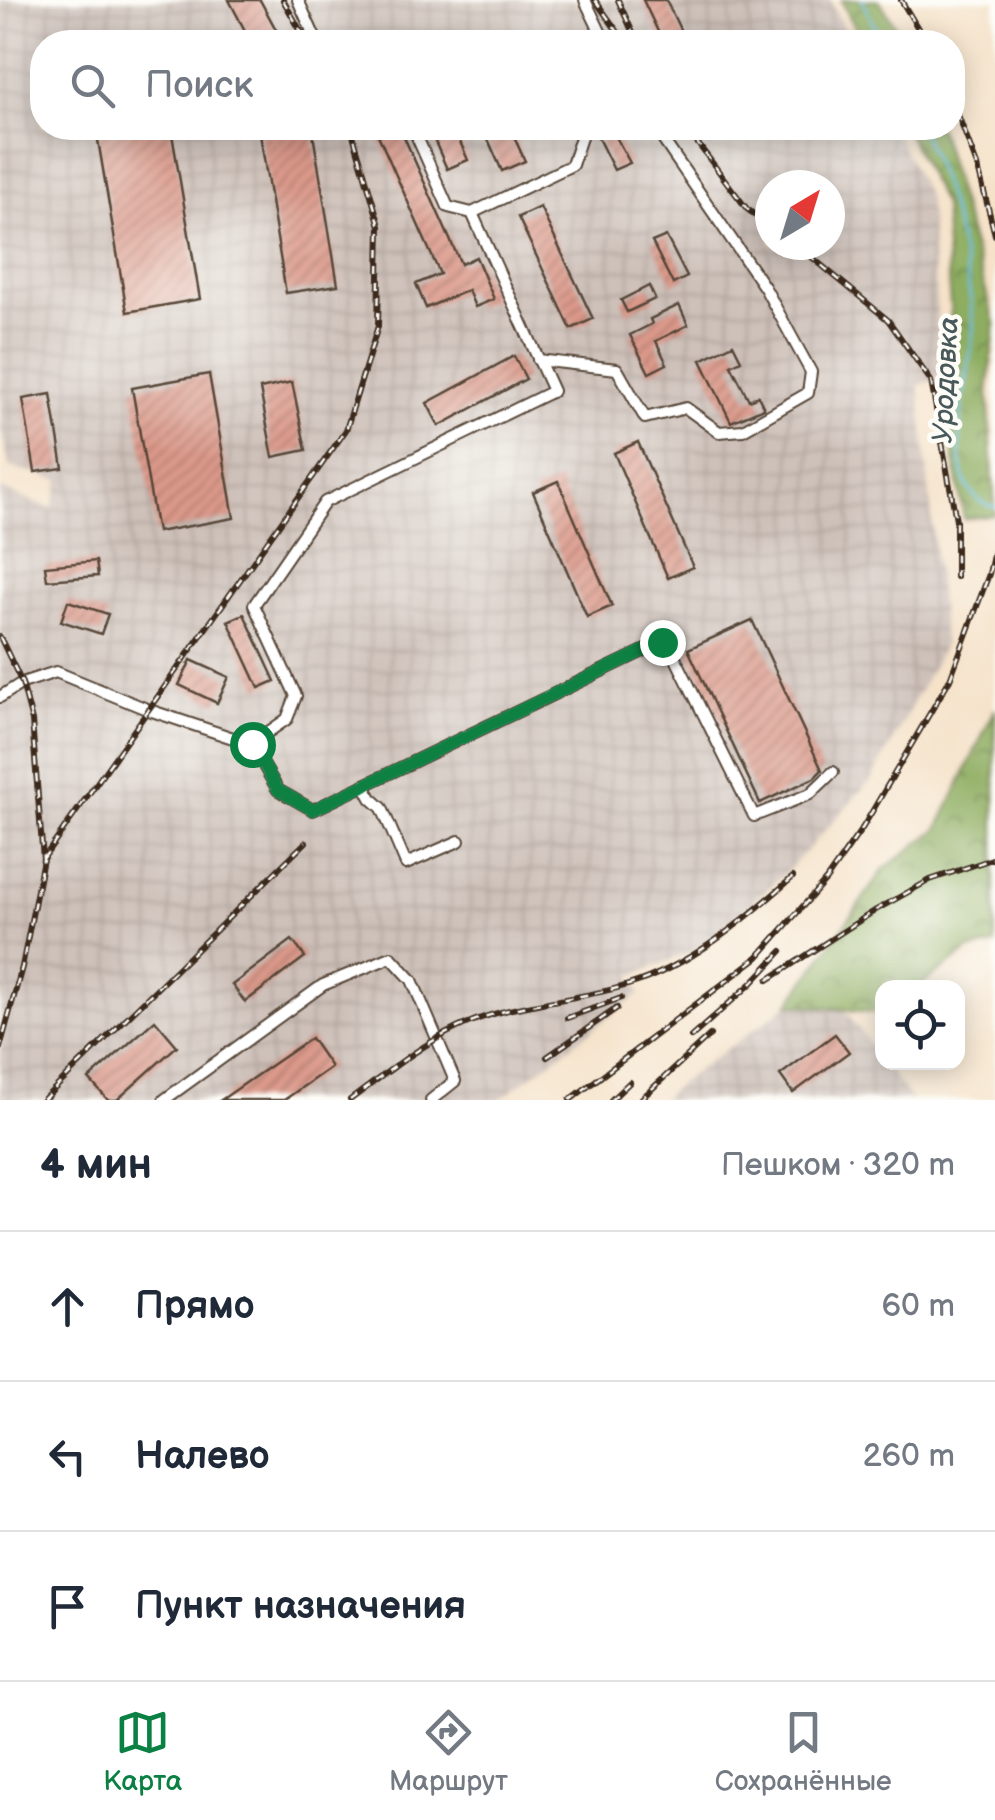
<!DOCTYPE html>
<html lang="ru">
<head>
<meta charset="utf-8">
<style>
  body { margin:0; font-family:"Balsamiq Sans",sans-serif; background:#f2f2f3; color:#1f2937 }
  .controls { position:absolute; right:30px; bottom:30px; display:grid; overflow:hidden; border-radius:20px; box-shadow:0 5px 25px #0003 }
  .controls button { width:90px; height:90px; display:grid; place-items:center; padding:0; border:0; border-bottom:2px solid #e0e1e3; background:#fff; color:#1f2937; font:50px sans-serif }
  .compass { position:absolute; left:755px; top:170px; width:90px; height:90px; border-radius:50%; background:#fff; box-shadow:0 5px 25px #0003; rotate:38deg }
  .stop { position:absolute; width:30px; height:30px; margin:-22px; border:8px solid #0b8043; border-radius:50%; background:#fff }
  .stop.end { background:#0b8043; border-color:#fff; box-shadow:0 2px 10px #0008 }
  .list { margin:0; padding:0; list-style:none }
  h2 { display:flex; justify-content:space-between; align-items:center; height:130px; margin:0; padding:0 40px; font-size:42px }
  h2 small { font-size:32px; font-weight:400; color:#747a83 }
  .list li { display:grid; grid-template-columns:65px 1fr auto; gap:30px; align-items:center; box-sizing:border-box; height:150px; padding:0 40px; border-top:2px solid #e0e1e3 }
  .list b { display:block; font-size:38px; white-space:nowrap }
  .list em { font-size:32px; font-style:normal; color:#747a83 }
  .icon { flex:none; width:55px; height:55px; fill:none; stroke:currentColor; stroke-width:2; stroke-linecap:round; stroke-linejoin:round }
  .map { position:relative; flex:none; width:995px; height:1100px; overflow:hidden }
  .search { position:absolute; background:#fff; box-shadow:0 5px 25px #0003; left:30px; right:30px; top:30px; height:110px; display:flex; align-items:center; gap:25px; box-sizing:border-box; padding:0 35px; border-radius:40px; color:#747a83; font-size:38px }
  .sheet { height:580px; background:#fff }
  nav { display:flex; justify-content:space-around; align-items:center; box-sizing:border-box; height:140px; border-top:2px solid #e0e1e3; background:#fff; font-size:28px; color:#747a83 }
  nav a { display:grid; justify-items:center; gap:5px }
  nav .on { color:#0b8043 }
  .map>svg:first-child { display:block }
</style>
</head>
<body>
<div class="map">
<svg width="995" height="1100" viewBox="0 0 995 1100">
  <defs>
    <pattern id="industrial-grid" width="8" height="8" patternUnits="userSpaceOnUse" patternTransform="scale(2.5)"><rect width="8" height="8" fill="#cec1ba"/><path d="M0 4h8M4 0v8" fill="none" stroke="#b2a69f"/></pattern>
    <pattern id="forest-crowns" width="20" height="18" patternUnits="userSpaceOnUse" patternTransform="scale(2.5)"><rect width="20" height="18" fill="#8ead61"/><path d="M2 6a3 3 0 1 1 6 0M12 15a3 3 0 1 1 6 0" fill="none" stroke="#758d4f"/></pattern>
    <pattern id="building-hatch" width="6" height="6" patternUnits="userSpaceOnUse" patternTransform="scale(2.5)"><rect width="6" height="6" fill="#db998a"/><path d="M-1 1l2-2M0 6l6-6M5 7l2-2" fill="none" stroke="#b37d70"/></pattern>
  </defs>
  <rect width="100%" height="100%" fill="#fdfcf7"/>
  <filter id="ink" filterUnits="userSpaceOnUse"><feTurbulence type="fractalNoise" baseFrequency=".01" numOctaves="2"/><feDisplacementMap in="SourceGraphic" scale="20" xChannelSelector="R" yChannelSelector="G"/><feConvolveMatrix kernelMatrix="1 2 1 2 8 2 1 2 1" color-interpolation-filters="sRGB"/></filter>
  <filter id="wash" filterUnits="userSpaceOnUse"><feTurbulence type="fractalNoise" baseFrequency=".0048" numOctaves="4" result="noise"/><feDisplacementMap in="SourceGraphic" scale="40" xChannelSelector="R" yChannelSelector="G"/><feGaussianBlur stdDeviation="2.25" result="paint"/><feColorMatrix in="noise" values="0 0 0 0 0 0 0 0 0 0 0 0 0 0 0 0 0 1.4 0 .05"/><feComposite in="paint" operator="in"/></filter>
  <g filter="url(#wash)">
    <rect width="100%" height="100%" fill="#f5e2c9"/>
    <!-- industrial -->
    <g fill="url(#industrial-grid)" fill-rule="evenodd">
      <path d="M0 0H830L851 42H42V128H893L928 198 942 377 919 385 944 645 873 778 784 875 694 951 631 976 640 994 499 1100H0V489L52 509 60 480 10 467 0 427ZM770 185H830V245H770Z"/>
      <path d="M789 1004 845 1010 911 1100H661L678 1084Z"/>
    </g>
    <!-- forest -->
    <g fill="url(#forest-crowns)" stroke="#646c40" stroke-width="2.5">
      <path d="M841 0H879L906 42H863Z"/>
      <path d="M905 128H939L995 323 988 392 995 515 964 519 943 393 952 331 943 205Z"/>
      <path d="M995 709V945L970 950 918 987 882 988V1013L789 1004 884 869 938 829Z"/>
    </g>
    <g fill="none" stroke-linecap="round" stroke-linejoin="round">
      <!-- stream -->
      <g stroke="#6ac4e7" stroke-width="2.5">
        <path d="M863 0 881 42"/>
        <path d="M920 128C948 189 967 254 973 322 976 361 929 495 995 507"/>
      </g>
    </g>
    <g id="blocks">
      <!-- building -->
      <g fill="url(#building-hatch)">
        <path d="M229 0H260L280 37 269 42H251Z"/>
        <path d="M643 0H666L686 42H663Z"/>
        <path d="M96 128H171L200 299 127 312Z"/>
        <path d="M259 128H312L338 285 286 293Z"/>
        <path d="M375 128H400L461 264 476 257 494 299 475 307 468 290 426 308 416 284 440 274Z"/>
        <path d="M429 128H454L468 160 447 169Z"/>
        <path d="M483 128H510L525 161 502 171Z"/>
        <path d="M593 128H611L630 163 614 170Z"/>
        <path d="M702 128H739L709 141Z"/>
        <path d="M540 207 593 319 571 329 518 217Z"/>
        <path d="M666 236 687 277 673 284 652 242Z"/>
        <path d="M649 286 655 299 627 312 621 300Z"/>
        <path d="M679 305 688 325 656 341 667 364 649 373 630 335 652 324 650 319Z"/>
        <path d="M733 344 741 360 731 365 749 400 758 396 764 408 731 422 701 360Z"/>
        <path d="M514 356 526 379 439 426 427 403Z"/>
        <path d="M209 374 234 518 157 532 132 388Z"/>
        <path d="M292 382 306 450 273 457 260 389Z"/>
        <path d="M51 394 63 468 35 472 23 399Z"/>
        <path d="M638 442 693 567 668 578 614 453Z"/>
        <path d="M558 481 612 606 587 617 533 492Z"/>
        <path d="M96 561 98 576 47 580 45 566Z"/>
        <path d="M68 601 108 614 101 634 61 621Z"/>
        <path d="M244 614 275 681 259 688 228 621Z"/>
        <path d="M752 620 822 770 814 778 760 803 688 649Z"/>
        <path d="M191 660 229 677 217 703 179 685Z"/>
        <path d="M292 940 305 957 245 1002 232 985Z"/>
        <path d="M155 1020 177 1046 117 1100H108L89 1079Z"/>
        <path d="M835 1034 849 1052 793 1093 780 1075Z"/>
        <path d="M311 1038 331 1067 284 1100H221Z"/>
      </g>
    </g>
  </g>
  <g filter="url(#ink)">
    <use href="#blocks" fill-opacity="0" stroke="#574638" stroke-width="2.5"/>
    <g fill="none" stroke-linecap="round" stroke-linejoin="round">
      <!-- minor casing -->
      <g stroke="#574638" stroke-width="14">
        <g id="minor">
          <path d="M298 0 317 42"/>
          <path d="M585 0 605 42"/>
          <path d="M472 213 572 165 584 128"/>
          <path d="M538 360 617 369 645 418 686 408 719 432 743 430 808 393 811 372 765 288 655 128"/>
          <path d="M0 697 22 683 56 672 149 710 251 744 278 790 313 810 662 642 673 653 754 816 810 794 833 772"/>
          <path d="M251 744 287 719 296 696 254 605 325 502 553 391 472 213 448 207 413 128"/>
          <path d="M364 785 371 798 382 808 406 864 459 841"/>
          <path d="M164 1100 323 985 391 957 412 980 455 1081 431 1100"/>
        </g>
      </g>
      <!-- minor -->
      <use href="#minor" stroke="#fff" stroke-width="10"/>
      <!-- rail casing -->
      <g stroke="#3b2a1e" stroke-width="6">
        <g id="rail">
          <path d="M283 0 307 42"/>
          <path d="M595 0 625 42"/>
          <path d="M618 0 637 42"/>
          <path d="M901 0 926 42"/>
          <path d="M952 99 978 168 995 235"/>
          <path d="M686 128 747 209 770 226"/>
          <path d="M797 245 888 320 931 381 956 520V577"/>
          <path d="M0 637 22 683 32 721 43 859 22 967 0 1048"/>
          <path d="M43 859 346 430 378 326 380 226 351 128"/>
          <path d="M768 980 876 910 930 880 995 858"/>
          <path d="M567 1018 621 998"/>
          <path d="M691 1037 752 983 782 951"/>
          <path d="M547 1057 617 1008"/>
          <path d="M43 1100 306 842"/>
          <path d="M350 1100C384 1075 419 1046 457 1028 510 1002 572 1002 628 985 689 967 746 919 793 877"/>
          <path d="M570 1100 758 957 826 880 863 827 950 679 989 574 995 546"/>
          <path d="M611 1100 630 1082"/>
          <path d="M640 1100 710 1035"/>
        </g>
      </g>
      <!-- rail -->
      <use href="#rail" stroke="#fdfcf7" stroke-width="2.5" stroke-dasharray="8" stroke-linecap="butt"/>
    </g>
  </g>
  <g fill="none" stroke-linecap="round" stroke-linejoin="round" filter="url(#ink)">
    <!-- route -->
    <path stroke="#0b8043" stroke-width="12" d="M252 744 278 790 313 810 662 642"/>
  </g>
  <g text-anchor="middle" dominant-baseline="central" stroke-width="9" stroke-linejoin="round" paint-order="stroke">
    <!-- water labels -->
    <g font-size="28" font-style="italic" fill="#49585a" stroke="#fdfcf7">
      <text transform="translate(946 380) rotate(-87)">Уродовка</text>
    </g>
  </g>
</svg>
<div class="controls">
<button><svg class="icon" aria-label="locate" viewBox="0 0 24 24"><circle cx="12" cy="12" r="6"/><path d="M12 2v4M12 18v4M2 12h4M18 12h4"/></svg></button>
</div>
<svg class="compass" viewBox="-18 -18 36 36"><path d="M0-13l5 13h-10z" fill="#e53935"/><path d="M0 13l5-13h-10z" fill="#747a83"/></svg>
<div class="stop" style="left:252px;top:744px"></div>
<div class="stop end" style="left:662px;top:642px"></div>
<div class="search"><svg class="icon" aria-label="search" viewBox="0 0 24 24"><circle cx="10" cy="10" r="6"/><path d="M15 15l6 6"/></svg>Поиск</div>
</div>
<section class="sheet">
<h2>4 мин<small>Пешком · 320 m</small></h2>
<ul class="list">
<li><svg class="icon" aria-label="ahead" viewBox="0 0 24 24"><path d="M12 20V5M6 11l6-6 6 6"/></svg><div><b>Прямо</b></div><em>60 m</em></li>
<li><svg class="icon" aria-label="left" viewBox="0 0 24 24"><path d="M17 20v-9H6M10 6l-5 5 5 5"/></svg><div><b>Налево</b></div><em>260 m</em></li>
<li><svg class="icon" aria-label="arrive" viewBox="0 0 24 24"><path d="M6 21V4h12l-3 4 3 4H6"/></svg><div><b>Пункт назначения</b></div></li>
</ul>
</section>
<nav>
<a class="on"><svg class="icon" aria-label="map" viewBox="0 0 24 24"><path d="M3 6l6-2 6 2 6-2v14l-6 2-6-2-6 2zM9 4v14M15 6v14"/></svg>Карта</a>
<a><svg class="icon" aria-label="directions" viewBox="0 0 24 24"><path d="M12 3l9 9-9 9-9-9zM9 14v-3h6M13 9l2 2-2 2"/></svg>Маршрут</a>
<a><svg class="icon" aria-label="saved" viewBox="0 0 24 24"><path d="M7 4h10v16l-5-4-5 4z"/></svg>Сохранённые</a>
</nav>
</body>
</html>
